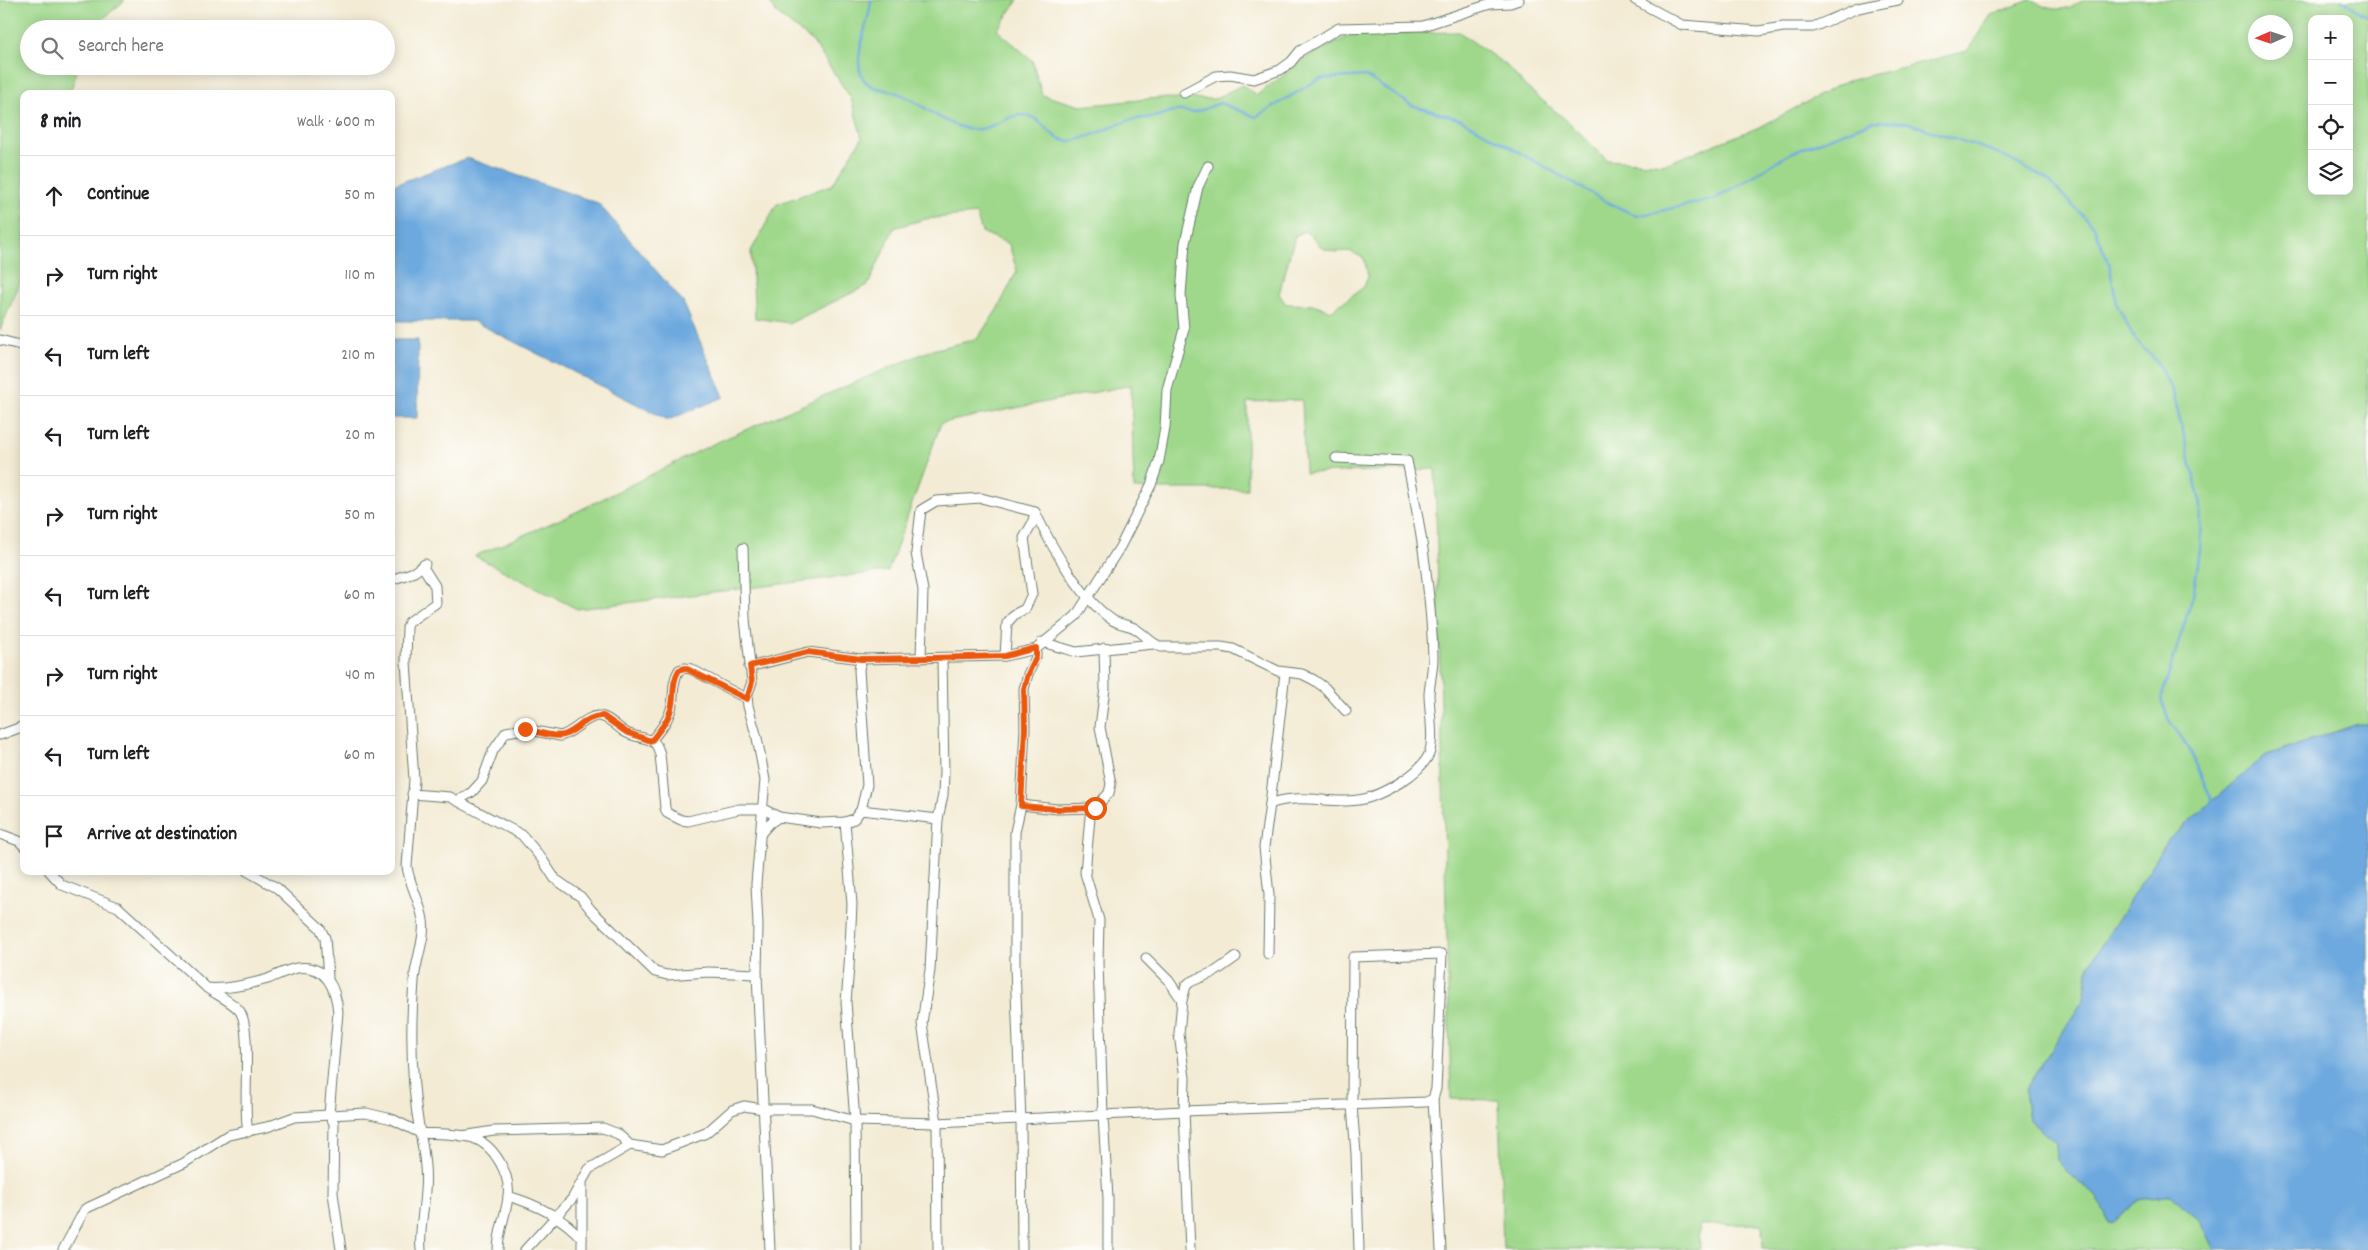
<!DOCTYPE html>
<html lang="en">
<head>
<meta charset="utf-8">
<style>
  body { margin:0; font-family:Dekko,sans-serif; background:#f2f2f2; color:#202124 }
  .controls { position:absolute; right:15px; top:15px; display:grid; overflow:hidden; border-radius:10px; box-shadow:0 2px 12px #0003 }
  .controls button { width:45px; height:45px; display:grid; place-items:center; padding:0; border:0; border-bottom:1px solid #e0e0e0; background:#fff; color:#202124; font:25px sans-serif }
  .compass { position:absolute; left:2248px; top:15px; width:45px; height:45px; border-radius:50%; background:#fff; box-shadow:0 2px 12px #0003; rotate:267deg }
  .stop { position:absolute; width:15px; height:15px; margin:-11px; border:4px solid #ea580c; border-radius:50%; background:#fff }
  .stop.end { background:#ea580c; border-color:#fff; box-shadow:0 1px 5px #0008 }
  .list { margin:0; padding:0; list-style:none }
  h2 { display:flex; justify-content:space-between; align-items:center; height:65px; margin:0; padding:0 20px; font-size:21px }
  h2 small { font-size:16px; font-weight:400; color:#757577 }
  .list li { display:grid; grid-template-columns:32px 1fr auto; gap:15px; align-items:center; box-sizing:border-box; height:80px; padding:0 20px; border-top:1px solid #e0e0e0 }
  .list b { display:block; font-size:19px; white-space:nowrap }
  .list em { font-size:16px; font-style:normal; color:#757577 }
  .icon { flex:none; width:28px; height:28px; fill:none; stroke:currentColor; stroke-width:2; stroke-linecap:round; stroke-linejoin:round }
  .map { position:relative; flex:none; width:2368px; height:1250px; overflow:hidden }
  .search { position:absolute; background:#fff; box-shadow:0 2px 12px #0003; left:20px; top:20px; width:375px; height:55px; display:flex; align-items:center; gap:12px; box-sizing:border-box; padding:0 18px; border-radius:28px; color:#757577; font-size:19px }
  .panel { position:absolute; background:#fff; box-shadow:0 2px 12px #0003; left:20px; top:90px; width:375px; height:785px; border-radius:10px }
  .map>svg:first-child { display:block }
</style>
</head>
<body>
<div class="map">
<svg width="2368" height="1250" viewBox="0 0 2368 1250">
  <rect width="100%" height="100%" fill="#fdfcf7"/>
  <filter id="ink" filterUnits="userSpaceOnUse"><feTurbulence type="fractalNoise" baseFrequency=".02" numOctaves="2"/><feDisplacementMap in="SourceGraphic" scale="10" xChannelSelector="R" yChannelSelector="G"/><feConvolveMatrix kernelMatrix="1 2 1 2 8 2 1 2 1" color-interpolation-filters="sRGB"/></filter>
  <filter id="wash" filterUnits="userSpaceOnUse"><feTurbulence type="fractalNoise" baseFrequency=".0096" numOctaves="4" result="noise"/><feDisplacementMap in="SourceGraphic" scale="20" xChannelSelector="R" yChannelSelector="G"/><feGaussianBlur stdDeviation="1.12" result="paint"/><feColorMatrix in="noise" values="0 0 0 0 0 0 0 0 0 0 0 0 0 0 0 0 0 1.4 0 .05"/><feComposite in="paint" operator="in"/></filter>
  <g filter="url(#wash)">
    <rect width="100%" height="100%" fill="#f3ebd4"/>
    <!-- green -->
    <g fill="#9fd88b" stroke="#5f8a60" fill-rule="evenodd">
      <path d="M0 0H125L91 29H29V66H78L70 94H24V273L0 330Z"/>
      <path d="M768 0H1018L997 30 1032 60 1042 95 1081 106 1158 98 1214 99 1242 85 1257 95 1308 57 1353 34 1459 32 1507 66 1526 87 1571 124 1607 160 1665 164 1762 126 1844 82 1967 51 1991 15 2030 0C2036 0 2037 2 2041 5 2057 13 2071 8 2085 0H2368V724H2358L2264 756 2169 839 2089 965 2084 999 2025 1090 2029 1120 2056 1143 2057 1160 2073 1178 2097 1196 2109 1223 2114 1222 2137 1200 2171 1195 2200 1220 2215 1250H1774L1763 1248 1762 1224 1699 1225 1700 1249H1503L1499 1100 1451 1099 1435 469 1305 473 1302 400 1247 402V489H1134L1131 385 941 423 888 571 577 609 475 556 570 515 713 444 888 368 932 350 977 339 997 310 1017 271 1009 244 982 232 976 214 925 219 894 228 868 285 790 323 755 318 751 251 777 204 832 185 862 138 851 98 813 42 776 13ZM2312 19H2349V191H2312ZM2256 22H2286V52H2256ZM1304 231 1312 236 1322 248 1335 252 1349 251 1364 258 1368 276 1364 287 1331 311 1316 305 1286 304 1279 294 1295 236Z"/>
    </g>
    <!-- water -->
    <g fill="#6da9de" stroke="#467389">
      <path d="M467 158 598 203 683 302 724 397 668 420 473 321H391V186Z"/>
      <path d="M391 340H418L417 418H391Z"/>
      <path d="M2358 724H2368V1250H2215L2200 1220 2171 1195 2137 1200 2114 1222 2109 1223 2097 1196 2073 1178 2057 1160 2056 1143 2029 1120 2025 1090 2084 999 2089 965 2169 839 2264 756Z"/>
    </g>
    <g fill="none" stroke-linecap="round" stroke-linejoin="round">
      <!-- stream -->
      <g stroke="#6da9de" stroke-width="2.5">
        <path d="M871 0C870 21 851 59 863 78 871 91 885 88 897 93 923 102 949 132 979 129 996 128 1012 111 1029 116 1045 120 1050 141 1070 141 1084 141 1114 125 1131 120 1141 118 1151 118 1161 115 1166 114 1171 111 1176 111 1182 110 1188 113 1194 112 1203 110 1211 106 1220 103L1256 117 1319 79 1366 76 1411 105 1462 120 1607 202 1637 216 1715 199 1791 153 1873 121 1905 122 1995 152 2048 180 2094 227 2109 264 2117 304 2134 338 2156 361 2173 392 2201 505 2200 550 2193 596 2161 699 2169 720 2190 750 2212 801"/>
        <path d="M2343 0 2359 12 2368 16"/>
      </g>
    </g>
  </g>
  <g filter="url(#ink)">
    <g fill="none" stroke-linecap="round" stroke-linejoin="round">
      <!-- minor casing -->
      <g stroke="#697a6c" stroke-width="11">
        <g id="minor">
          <path d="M1635 0 1682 25 1759 31 1783 27H1813L1858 8 1898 0"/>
          <path d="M1184 93 1216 76 1230 75 1254 79 1280 70 1291 62 1300 51 1339 28 1423 26 1490 4 1510 3 1519 0"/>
          <path d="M0 340 24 346"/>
          <path d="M743 548 745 619 752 682 747 696 748 706 757 738 765 780 756 884 758 925 757 974 770 1250"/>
          <path d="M423 567 435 586 436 603 409 622 407 627 406 662 414 780 407 866C409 885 421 902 423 921 426 936 415 963 414 981 410 1032 411 1082 420 1133 437 1134 457 1133 473 1138 495 1145 511 1176 508 1197 506 1215 498 1232 498 1250"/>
          <path d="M391 580 414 572 425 564"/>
          <path d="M1042 642 1076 652 1153 644"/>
          <path d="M1005 656 1007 623 1015 614 1025 609 1032 594 1024 538 1032 524 1035 512"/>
          <path d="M921 658 923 590 916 553 921 510 936 501 981 498 1035 512C1051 546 1080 597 1111 619 1118 625 1129 624 1136 629 1145 635 1151 643 1161 647H1221L1233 649 1278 671 1302 674 1314 680 1325 688 1346 711"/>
          <path d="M749 667 808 652 861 659 1005 656 1036 649 1076 616 1120 547 1151 485 1159 461 1165 428 1167 390 1184 329 1181 295 1185 243 1198 187 1208 166"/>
          <path d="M0 735 24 726"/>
          <path d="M651 741C659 731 668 721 671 709 675 695 671 683 679 670L685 668 691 669 747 699"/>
          <path d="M412 794 450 797 522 835 542 859 555 879 581 897 591 910 655 972 667 975 708 972 757 974"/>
          <path d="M457 801 472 792 482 781 493 751 506 732 525 729 560 736C574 733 584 717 598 716 608 716 617 727 625 732 633 737 644 737 652 741 657 743 658 749 660 754L665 808 667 813 681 820 688 821 739 809H763L779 817 821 823 845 822 854 819 861 810 938 819"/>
          <path d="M1270 804 1285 673"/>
          <path d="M1021 805 1057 809 1095 808 1109 793 1111 784 1100 727 1105 688 1104 648"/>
          <path d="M1095 808 1090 817 1085 873 1099 920 1098 962 1103 1116 1108 1198V1250"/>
          <path d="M861 810 867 785 859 670 861 659"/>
          <path d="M845 822 852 904 849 967 846 1002 855 1121 856 1250"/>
          <path d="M761 833 770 823 779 817"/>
          <path d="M0 834 19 841 24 846"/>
          <path d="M49 871 62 885 118 907 207 988C225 990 250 984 268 979 277 975 287 970 297 968 326 964 336 988 338 1012L329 1114 334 1123 333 1193 341 1250"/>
          <path d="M247 871 277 888 320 928 325 938 328 977"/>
          <path d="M1268 954 1269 895 1264 847 1270 804C1300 791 1339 808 1371 797 1389 790 1417 775 1427 758 1436 745 1429 711 1429 694 1430 682 1433 669 1433 657 1431 594 1420 522 1407 461L1336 458"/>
          <path d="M1146 958 1169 981 1182 1000"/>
          <path d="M207 988C217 995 231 1001 239 1010 253 1027 242 1104 248 1132"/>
          <path d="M1433 1099 1441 1250"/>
          <path d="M461 1136 494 1131 603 1128 618 1134 630 1145 662 1150 706 1133 732 1110 744 1106 763 1109H812L855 1121 937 1123 1184 1111 1426 1102 1433 1099 1436 1089 1442 954 1353 957 1352 1106 1356 1153 1359 1250"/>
          <path d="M582 1184V1239"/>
          <path d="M508 1196C535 1204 564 1218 582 1239V1250"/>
          <path d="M63 1250 85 1209 184 1163 228 1135 267 1127 294 1117 366 1113 392 1119 420 1133C424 1152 427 1171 425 1191 424 1211 419 1230 421 1250"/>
          <path d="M525 1250 572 1199 589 1169 630 1145"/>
          <path d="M938 1250 937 1123 922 1023 930 970 938 819 943 795 944 773 942 658"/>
          <path d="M1022 1250 1021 1121 1015 967V832L1021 805 1025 728 1024 689 1028 674 1036 657V649"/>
          <path d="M1190 1250 1184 1111 1185 1078 1179 1034 1182 1000 1186 986 1190 982 1216 971 1236 957"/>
        </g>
      </g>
      <!-- minor -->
      <use href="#minor" stroke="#fff" stroke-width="9"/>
    </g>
  </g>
  <g fill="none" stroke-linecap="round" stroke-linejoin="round" filter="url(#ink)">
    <!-- route -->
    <path stroke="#ea580c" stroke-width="6" d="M525 729C537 731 552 738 564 735 578 730 587 715 603 716L626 732 651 741C659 731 668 721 671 709 675 695 671 683 679 670L685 668 747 699 752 682 750 666 808 652 861 659 931 658 1005 656 1036 648V657L1028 674 1024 689 1025 728 1021 806 1057 809 1095 808"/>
  </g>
</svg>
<div class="controls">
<button>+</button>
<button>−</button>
<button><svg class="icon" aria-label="locate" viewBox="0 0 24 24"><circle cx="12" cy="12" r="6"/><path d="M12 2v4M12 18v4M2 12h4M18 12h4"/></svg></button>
<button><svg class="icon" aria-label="layers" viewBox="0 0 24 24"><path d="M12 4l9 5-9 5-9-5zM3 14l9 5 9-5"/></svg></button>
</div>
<svg class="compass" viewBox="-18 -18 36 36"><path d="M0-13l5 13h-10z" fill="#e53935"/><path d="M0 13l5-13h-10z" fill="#757577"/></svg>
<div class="stop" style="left:1095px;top:808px"></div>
<div class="stop end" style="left:525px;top:729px"></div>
<div class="search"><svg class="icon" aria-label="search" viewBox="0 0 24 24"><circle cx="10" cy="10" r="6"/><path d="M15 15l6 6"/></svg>Search here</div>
<section class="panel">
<h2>8 min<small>Walk · 600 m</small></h2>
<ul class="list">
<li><svg class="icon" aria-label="ahead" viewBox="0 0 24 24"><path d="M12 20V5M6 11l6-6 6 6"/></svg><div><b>Continue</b></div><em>50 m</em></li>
<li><svg class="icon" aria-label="right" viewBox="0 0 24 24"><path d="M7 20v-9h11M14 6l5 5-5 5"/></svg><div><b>Turn right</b></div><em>110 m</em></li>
<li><svg class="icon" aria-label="left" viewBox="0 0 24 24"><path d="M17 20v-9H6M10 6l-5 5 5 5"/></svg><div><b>Turn left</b></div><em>210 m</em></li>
<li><svg class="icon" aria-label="left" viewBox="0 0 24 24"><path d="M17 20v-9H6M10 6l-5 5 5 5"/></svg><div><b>Turn left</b></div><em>20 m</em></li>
<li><svg class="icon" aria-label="right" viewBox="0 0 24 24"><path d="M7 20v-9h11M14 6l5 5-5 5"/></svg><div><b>Turn right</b></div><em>50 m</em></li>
<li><svg class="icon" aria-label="left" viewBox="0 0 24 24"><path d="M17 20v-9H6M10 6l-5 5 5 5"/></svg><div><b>Turn left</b></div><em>60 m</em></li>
<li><svg class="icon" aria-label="right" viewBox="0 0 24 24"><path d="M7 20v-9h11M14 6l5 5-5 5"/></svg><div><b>Turn right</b></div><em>40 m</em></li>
<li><svg class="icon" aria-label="left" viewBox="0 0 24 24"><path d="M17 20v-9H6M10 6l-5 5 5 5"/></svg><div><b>Turn left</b></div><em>60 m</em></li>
<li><svg class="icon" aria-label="arrive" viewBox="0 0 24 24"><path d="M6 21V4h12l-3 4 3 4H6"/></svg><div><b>Arrive at destination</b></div></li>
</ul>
</section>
</div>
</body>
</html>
